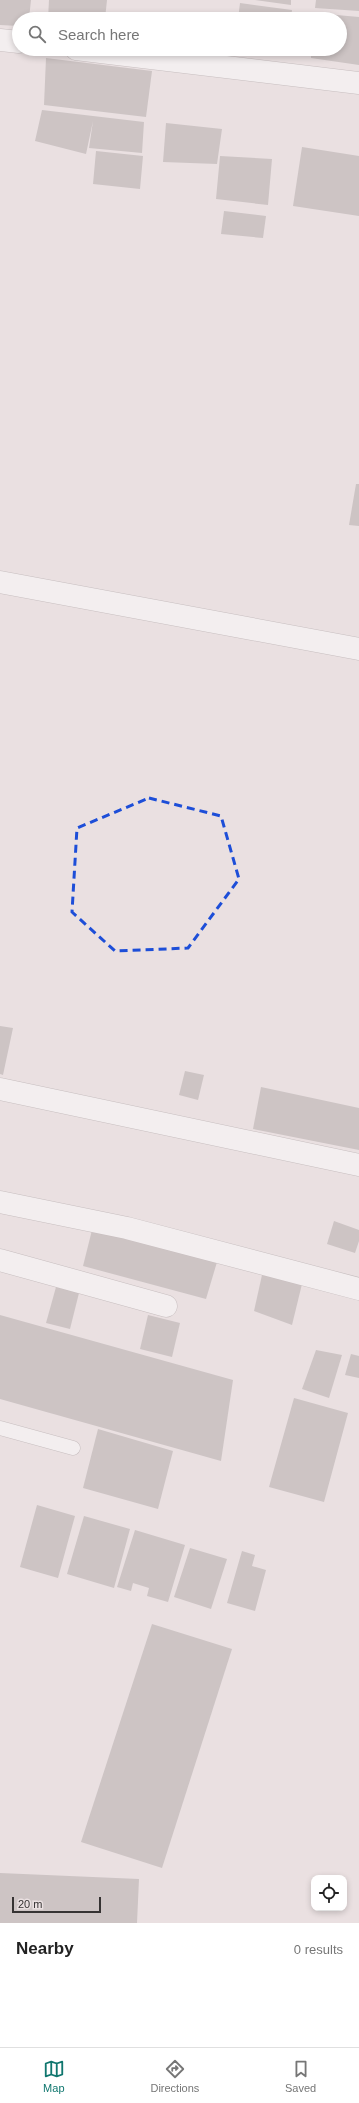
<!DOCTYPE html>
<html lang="en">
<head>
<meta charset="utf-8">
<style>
  body { margin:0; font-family:Arial,sans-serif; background:#f6f6f6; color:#222 }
  .controls { position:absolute; right:12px; bottom:12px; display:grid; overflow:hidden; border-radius:8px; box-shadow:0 2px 6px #0003 }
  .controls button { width:36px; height:36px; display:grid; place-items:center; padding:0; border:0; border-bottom:1px solid #e0e0e0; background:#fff; color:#222; font:20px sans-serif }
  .scale { position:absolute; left:12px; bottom:10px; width:89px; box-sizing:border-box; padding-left:4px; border:2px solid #363333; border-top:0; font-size:11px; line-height:14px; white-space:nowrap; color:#363333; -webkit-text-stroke:3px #eae0e1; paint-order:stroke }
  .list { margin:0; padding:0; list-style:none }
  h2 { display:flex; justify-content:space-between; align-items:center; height:52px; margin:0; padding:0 16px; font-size:17px }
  h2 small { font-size:13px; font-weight:400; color:#767676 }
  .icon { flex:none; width:22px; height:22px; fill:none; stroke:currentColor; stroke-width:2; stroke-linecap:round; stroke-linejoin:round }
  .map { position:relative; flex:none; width:359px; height:1923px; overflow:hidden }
  .search { position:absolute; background:#fff; box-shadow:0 2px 6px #0003; left:12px; right:12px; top:12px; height:44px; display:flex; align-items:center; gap:10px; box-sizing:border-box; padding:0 14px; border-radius:22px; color:#767676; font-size:15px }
  .sheet { height:124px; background:#fff }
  nav { display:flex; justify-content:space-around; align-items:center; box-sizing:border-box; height:56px; border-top:1px solid #e0e0e0; background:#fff; font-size:11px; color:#767676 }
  nav a { display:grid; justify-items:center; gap:2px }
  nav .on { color:#0f766e }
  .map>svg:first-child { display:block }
</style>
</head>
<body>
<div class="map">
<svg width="359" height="1923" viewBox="0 0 359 1923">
  <rect width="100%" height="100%" fill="#eae0e1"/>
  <!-- building -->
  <g fill="#aba2a0">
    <path d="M0 0H31L29 19H19V26L0 25Z"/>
    <path d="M49 0H107L105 19H48Z"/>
    <path d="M255 0H291V5Z"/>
    <path d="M316 0H359V11L315 8Z"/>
    <path d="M240 3 292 10 291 19H238Z"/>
    <path d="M314 13 359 17V65L311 58V49H340V19H314Z"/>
    <path d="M247 49H287L286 55Z"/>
    <path d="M46 58 152 71 146 117 44 105Z"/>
    <path d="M42 110 144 122 142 153 89 148 93 121 86 154 35 141Z"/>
    <path d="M166 123 222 129 217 164 163 162Z"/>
    <path d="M302 147 359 156V216L293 206Z"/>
    <path d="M96 151 143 156 140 189 93 184Z"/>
    <path d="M220 156 272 159 268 205 216 199Z"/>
    <path d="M224 211 266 216 263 238 221 234Z"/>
    <path d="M356 484H359V526L349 525Z"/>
    <path d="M0 1026 13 1028 3 1075 0 1074Z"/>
    <path d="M185 1071 204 1075 198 1100 179 1095Z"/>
    <path d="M261 1087 359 1108V1150L253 1129Z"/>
    <path d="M334 1221 359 1230V1241L355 1253 327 1244Z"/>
    <path d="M92 1230 217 1262 206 1299 83 1266Z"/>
    <path d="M262 1275 302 1284 292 1325 254 1311Z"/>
    <path d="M56 1287 79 1293 70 1329 46 1323Z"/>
    <path d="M0 1315 233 1380 221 1461 0 1399Z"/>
    <path d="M148 1315 180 1323 172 1357 140 1349Z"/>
    <path d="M316 1350 342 1355 329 1398 302 1389Z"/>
    <path d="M351 1354 359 1356V1378L345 1375Z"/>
    <path d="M294 1398 348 1413 324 1502 269 1487Z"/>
    <path d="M98 1429 173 1451 158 1509 83 1488Z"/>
    <path d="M37 1505 75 1516 58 1578 20 1567Z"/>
    <path d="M84 1516 130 1529 114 1588 67 1574Z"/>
    <path d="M135 1530 185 1545 168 1602 147 1596 149 1588 133 1583 131 1591 117 1587Z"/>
    <path d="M190 1548 227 1559 211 1609 174 1597Z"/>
    <path d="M242 1551 255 1555 252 1566 266 1570 255 1611 227 1603Z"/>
    <path d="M152 1624 232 1649 162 1868 81 1842Z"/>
    <path d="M0 1873 139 1879 137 1923H0Z"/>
  </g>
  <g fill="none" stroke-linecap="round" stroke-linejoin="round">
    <!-- service casing -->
    <g stroke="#9f9696" stroke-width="15">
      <path id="service" d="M0 1428 73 1448"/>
    </g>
    <!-- minor casing -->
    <g stroke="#9f9696" stroke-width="23">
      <g id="minor">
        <path d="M0 40 19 42"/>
        <path d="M76 49 359 83"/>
        <path d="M0 582 359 649"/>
        <path d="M0 1089 359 1165"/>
        <path d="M0 1202 127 1228 359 1289"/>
        <path d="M0 1260 166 1306"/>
      </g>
    </g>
    <!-- service -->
    <use href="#service" stroke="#fff" stroke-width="14"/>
    <!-- minor -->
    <use href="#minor" stroke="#fff" stroke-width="22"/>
  </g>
  <!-- marked area -->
  <path d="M0 0H359V1923H0ZM149 798 221 816 239 879 188 948 115 951 72 912 77 828Z" fill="#eae0e1" fill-opacity=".55" fill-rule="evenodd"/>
  <path fill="none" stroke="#1d4ed8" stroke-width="3" stroke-dasharray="8 5" stroke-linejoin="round" d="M149 798 221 816 239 879 188 948 115 951 72 912 77 828Z"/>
</svg>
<div class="controls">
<button><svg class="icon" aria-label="locate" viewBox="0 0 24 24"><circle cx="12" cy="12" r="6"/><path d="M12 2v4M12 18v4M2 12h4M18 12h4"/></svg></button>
</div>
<div class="scale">20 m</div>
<div class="search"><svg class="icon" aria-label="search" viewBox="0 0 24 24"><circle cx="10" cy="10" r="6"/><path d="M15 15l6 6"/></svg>Search here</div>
</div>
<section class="sheet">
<h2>Nearby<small>0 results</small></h2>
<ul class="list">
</ul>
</section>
<nav>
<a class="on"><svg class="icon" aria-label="map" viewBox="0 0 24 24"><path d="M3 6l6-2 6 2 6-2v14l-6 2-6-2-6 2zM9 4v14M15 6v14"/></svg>Map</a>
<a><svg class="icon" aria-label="directions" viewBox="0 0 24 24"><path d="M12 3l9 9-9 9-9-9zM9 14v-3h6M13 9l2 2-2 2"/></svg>Directions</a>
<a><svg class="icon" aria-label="saved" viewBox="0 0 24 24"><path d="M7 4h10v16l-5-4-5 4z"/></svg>Saved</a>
</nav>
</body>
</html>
